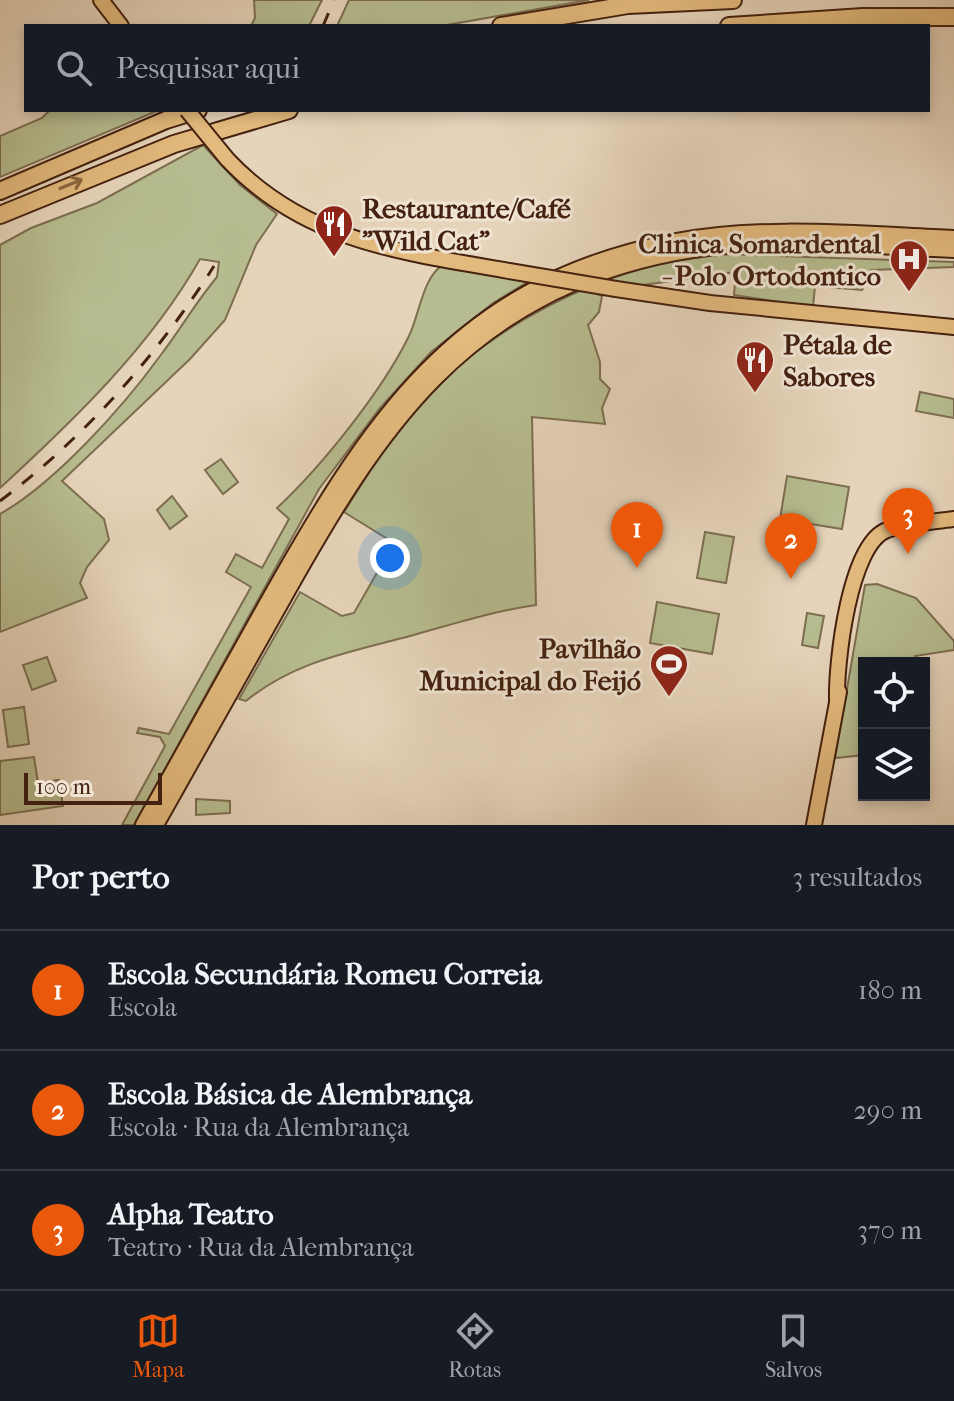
<!DOCTYPE html>
<html lang="pt">
<head>
<meta charset="utf-8">
<style>
  body { margin:0; font-family:"IM FELL French Canon",serif; background:#242831; color:#f1f3f6 }
  .controls { position:absolute; right:24px; bottom:24px; display:grid; overflow:hidden; border-radius:0px; box-shadow:0 4px 12px #0003 }
  .controls button { width:72px; height:72px; display:grid; place-items:center; padding:0; border:0; border-bottom:2px solid #363941; background:#171b24; color:#f1f3f6; font:40px sans-serif }
  .scale { position:absolute; left:24px; bottom:20px; width:138px; box-sizing:border-box; padding-left:8px; border:4px solid #442110; border-top:0; font-size:22px; line-height:28px; white-space:nowrap; color:#442110; -webkit-text-stroke:6px #efe3d2; paint-order:stroke }
  .you { position:absolute; left:390px; top:558px; width:28px; height:28px; margin:-20px; border:6px solid #fff; border-radius:50%; background:#1a73e8; box-shadow:0 0 0 12px #1a73e833 }
  .badge { display:grid; place-items:center; width:52px; height:52px; border-radius:50%; background:#ea580c; color:#fff; font-size:26px; font-weight:700 }
  .pin { position:absolute; translate:-50% -66px; filter:drop-shadow(0 2px 4px #0008) }
  .pin::after { content:''; position:absolute; top:42px; width:28px; height:24px; background:inherit; clip-path:polygon(0 0,100% 0,50% 100%) }
  .list { margin:0; padding:0; list-style:none }
  h2 { display:flex; justify-content:space-between; align-items:center; height:104px; margin:0; padding:0 32px; font-size:34px }
  h2 small { font-size:26px; font-weight:400; color:#9ea1a6 }
  .list li { display:grid; grid-template-columns:52px 1fr auto; gap:24px; align-items:center; box-sizing:border-box; height:120px; padding:0 32px; border-top:2px solid #363941 }
  .list b { display:block; font-size:30px; white-space:nowrap }
  .list p { margin:0; font-size:26px; white-space:nowrap; color:#9ea1a6 }
  .list em { font-size:26px; font-style:normal; color:#9ea1a6 }
  .icon { flex:none; width:44px; height:44px; fill:none; stroke:currentColor; stroke-width:2; stroke-linecap:round; stroke-linejoin:round }
  .map { position:relative; flex:none; width:954px; height:825px; overflow:hidden }
  .search { position:absolute; background:#171b24; box-shadow:0 4px 12px #0003; left:24px; right:24px; top:24px; height:88px; display:flex; align-items:center; gap:20px; box-sizing:border-box; padding:0 28px; border-radius:0px; color:#9ea1a6; font-size:30px }
  .sheet { height:464px; background:#171b24 }
  nav { display:flex; justify-content:space-around; align-items:center; box-sizing:border-box; height:112px; border-top:2px solid #363941; background:#171b24; font-size:22px; color:#9ea1a6 }
  nav a { display:grid; justify-items:center; gap:4px }
  nav .on { color:#ea580c }
  .map>svg:first-child { display:block }
</style>
</head>
<body>
<div class="map">
<svg width="954" height="825" viewBox="0 0 954 825">
  <rect width="100%" height="100%" fill="#e6d4ba"/>
  <filter id="stains"><feTurbulence type="fractalNoise" baseFrequency=".0025" numOctaves="4"/><feColorMatrix values="0 0 0 0 .2 0 0 0 0 .09 0 0 0 0 .02 0 0 0 .5 -.17"/></filter>
  <radialGradient id="worn" r=".72"><stop offset=".6" stop-color="#630" stop-opacity="0"/><stop offset="1" stop-color="#630" stop-opacity=".3"/></radialGradient>
  <!-- green -->
  <g fill="#b6bc8f" stroke="#7d6e50" stroke-width="2">
    <path d="M254 0H322L309 26H251L255 18Z"/>
    <path d="M349 0H589L441 26H337Z"/>
    <path d="M50 110H159L0 177V136L42 118Z"/>
    <path d="M203 145 240 185 277 214 256 245 225 320 190 359 62 481 104 519 109 540 87 567 80 583 87 598 0 632V514C55 483 123 407 160 356 180 330 196 302 217 277L219 262 200 259C151 346 73 421 0 488V245L31 228 97 203Z"/>
    <path d="M722 254 954 262V267L871 270 862 290 815 286 813 307 734 295 736 272 593 292 602 296 599 312 588 325 600 362V379L610 389 602 408 605 424 532 417 536 605C493 611 453 624 410 636 351 652 295 661 246 701L239 699 300 592 342 616 354 613 394 543 344 512C368 474 391 435 421 402 481 337 566 289 650 266 673 260 698 258 722 254Z"/>
    <path d="M443 265 529 281 493 303 431 352 380 408 319 489 134 825H122L165 746 160 737 137 733 139 728 169 734 251 587 226 572 236 554 262 568 289 519 277 508C322 466 382 391 409 336 419 316 423 276 443 265Z"/>
    <path d="M920 392 954 399V418L916 411Z"/>
    <path d="M221 459 238 482 223 494 205 470Z"/>
    <path d="M787 476 849 487 842 529 780 519Z"/>
    <path d="M172 496 187 516 170 529 157 510Z"/>
    <path d="M705 532 734 537 726 583 697 578Z"/>
    <path d="M877 584 916 598 954 641V650L915 656 916 663H864V755L835 758 865 585Z"/>
    <path d="M657 602 719 614 712 654 650 643Z"/>
    <path d="M807 613 824 616 818 648 802 645Z"/>
    <path d="M47 657 56 681 32 690 23 665Z"/>
    <path d="M24 707 29 744 8 747 3 710Z"/>
    <path d="M34 757 38 783 59 780 63 806 0 815V761Z"/>
    <path d="M196 799 230 801V813L196 815Z"/>
  </g>
  <g fill="none" stroke-linecap="round" stroke-linejoin="round">
    <!-- major casing -->
    <g stroke="#442110" stroke-width="18">
      <g id="major">
        <path d="M101 0 121 26"/>
        <path d="M227 159C305 242 402 252 509 271"/>
        <path d="M616 289 710 303 954 327"/>
        <path d="M837 700C836 664 849 544 887 530 908 523 932 522 954 519"/>
        <path d="M143 825C184 751 226 677 267 603 367 425 454 285 670 242 763 224 860 234 954 238"/>
        <path d="M156 825C198 751 239 677 281 603 378 429 464 294 676 253 767 236 862 246 954 250"/>
        <path d="M814 825 839 692"/>
      </g>
    </g>
    <!-- highway casing -->
    <g stroke="#442110" stroke-width="20">
      <g id="highway">
        <path d="M501 26 628 5 733 0"/>
        <path d="M729 26 863 17H954"/>
        <path d="M0 191 166 120 198 110"/>
        <path d="M0 215 174 144 289 110"/>
      </g>
    </g>
    <!-- major -->
    <use href="#major" stroke="#e3ba7d" stroke-width="14"/>
    <!-- highway -->
    <use href="#highway" stroke="#e3ba7d" stroke-width="16"/>
    <!-- rail -->
    <g stroke="#442110" stroke-width="3" stroke-dasharray="14 14" stroke-linecap="butt">
      <path d="M323 26 334 0"/>
      <path d="M0 501C85 437 157 356 214 266"/>
    </g>
    <!-- major-bridge casing -->
    <g stroke="#442110" stroke-width="18" stroke-linecap="butt">
      <g id="major-bridge">
        <path d="M187 110 227 159"/>
        <path d="M509 271 616 289"/>
      </g>
    </g>
    <!-- major-bridge -->
    <use href="#major-bridge" stroke="#e3ba7d" stroke-width="14"/>
  </g>
  <!-- one-way arrows -->
  <defs><path id="oneway-shaft" d="M-6 0H5M1.5-3L5.5 0L1.5 3" fill="none" stroke-width="1.6" stroke-linecap="round" stroke-linejoin="round" transform="scale(2)"/></defs>
  <use stroke="#8c6641" href="#oneway-shaft" transform="translate(71 184) rotate(-22)"/>
  <!-- icons -->
  <defs>
    <g id="restaurant-pin" transform="scale(2)"><path d="M0 17L-7.5 6A9.5 9.5 0 1 1 7.5 6Z" fill="#8f2418" stroke="#efe3d2"/><path d="M-5-6h1v4h1v-4h1v4h1v-4h1v5L-1.5 .5V6h-2V.5L-5-1ZM5-6V6H3V1.5H1.5Q1.5-4 5-6Z" fill="#fff"/></g>
    <g id="hospital-pin" transform="scale(2)"><path d="M0 17L-7.5 6A9.5 9.5 0 1 1 7.5 6Z" fill="#8f2418" stroke="#efe3d2"/><path d="M-5-5h3v3.5h4V-5h3V5h-3V1.5h-4V5h-3Z" fill="#fff"/></g>
    <g id="stadium-pin" transform="scale(2)"><path d="M0 17L-7.5 6A9.5 9.5 0 1 1 7.5 6Z" fill="#8f2418" stroke="#efe3d2"/><path d="M0-5a6.5 5 0 1 0 0 10a6.5 5 0 1 0 0-10ZM-3.5-1.8h7v3.6h-7Z" fill="#fff"/></g>
  </defs>
  <g fill-rule="evenodd">
    <use href="#restaurant-pin" x="334" y="224"/>
    <use href="#hospital-pin" x="909" y="259"/>
    <use href="#restaurant-pin" x="755" y="360"/>
    <use href="#stadium-pin" x="669" y="664"/>
  </g>
  <g text-anchor="middle" dominant-baseline="central" stroke-width="6" stroke-linejoin="round" paint-order="stroke">
    <!-- poi labels -->
    <g font-size="28" font-weight="bold" fill="#442110" stroke="#efe3d2" text-anchor="start">
      <text x="362" y="208">Restaurante/Café<tspan x="362" dy="32">"Wild Cat"</tspan></text>
      <text x="881" y="243" text-anchor="end">Clinica Somardental<tspan x="881" dy="32">- Polo Ortodontico</tspan></text>
      <text x="783" y="344">Pétala de<tspan x="783" dy="32">Sabores</tspan></text>
      <text x="641" y="648" text-anchor="end">Pavilhão<tspan x="641" dy="32">Municipal do Feijó</tspan></text>
    </g>
  </g>
  <rect width="100%" height="100%" filter="url(#stains)"/>
  <rect width="100%" height="100%" fill="url(#worn)"/>
</svg>
<div class="controls">
<button><svg class="icon" aria-label="locate" viewBox="0 0 24 24"><circle cx="12" cy="12" r="6"/><path d="M12 2v4M12 18v4M2 12h4M18 12h4"/></svg></button>
<button><svg class="icon" aria-label="layers" viewBox="0 0 24 24"><path d="M12 4l9 5-9 5-9-5zM3 14l9 5 9-5"/></svg></button>
</div>
<div class="scale">100 m</div>
<div class="you"></div>
<div class="pin badge" style="left:637px;top:568px">1</div>
<div class="pin badge" style="left:791px;top:579px">2</div>
<div class="pin badge" style="left:908px;top:554px">3</div>
<div class="search"><svg class="icon" aria-label="search" viewBox="0 0 24 24"><circle cx="10" cy="10" r="6"/><path d="M15 15l6 6"/></svg>Pesquisar aqui</div>
</div>
<section class="sheet">
<h2>Por perto<small>3 resultados</small></h2>
<ul class="list">
<li><span class="badge">1</span><div><b>Escola Secundária Romeu Correia</b><p>Escola</p></div><em>180 m</em></li>
<li><span class="badge">2</span><div><b>Escola Básica de Alembrança</b><p>Escola · Rua da Alembrança</p></div><em>290 m</em></li>
<li><span class="badge">3</span><div><b>Alpha Teatro</b><p>Teatro · Rua da Alembrança</p></div><em>370 m</em></li>
</ul>
</section>
<nav>
<a class="on"><svg class="icon" aria-label="map" viewBox="0 0 24 24"><path d="M3 6l6-2 6 2 6-2v14l-6 2-6-2-6 2zM9 4v14M15 6v14"/></svg>Mapa</a>
<a><svg class="icon" aria-label="directions" viewBox="0 0 24 24"><path d="M12 3l9 9-9 9-9-9zM9 14v-3h6M13 9l2 2-2 2"/></svg>Rotas</a>
<a><svg class="icon" aria-label="saved" viewBox="0 0 24 24"><path d="M7 4h10v16l-5-4-5 4z"/></svg>Salvos</a>
</nav>
</body>
</html>
